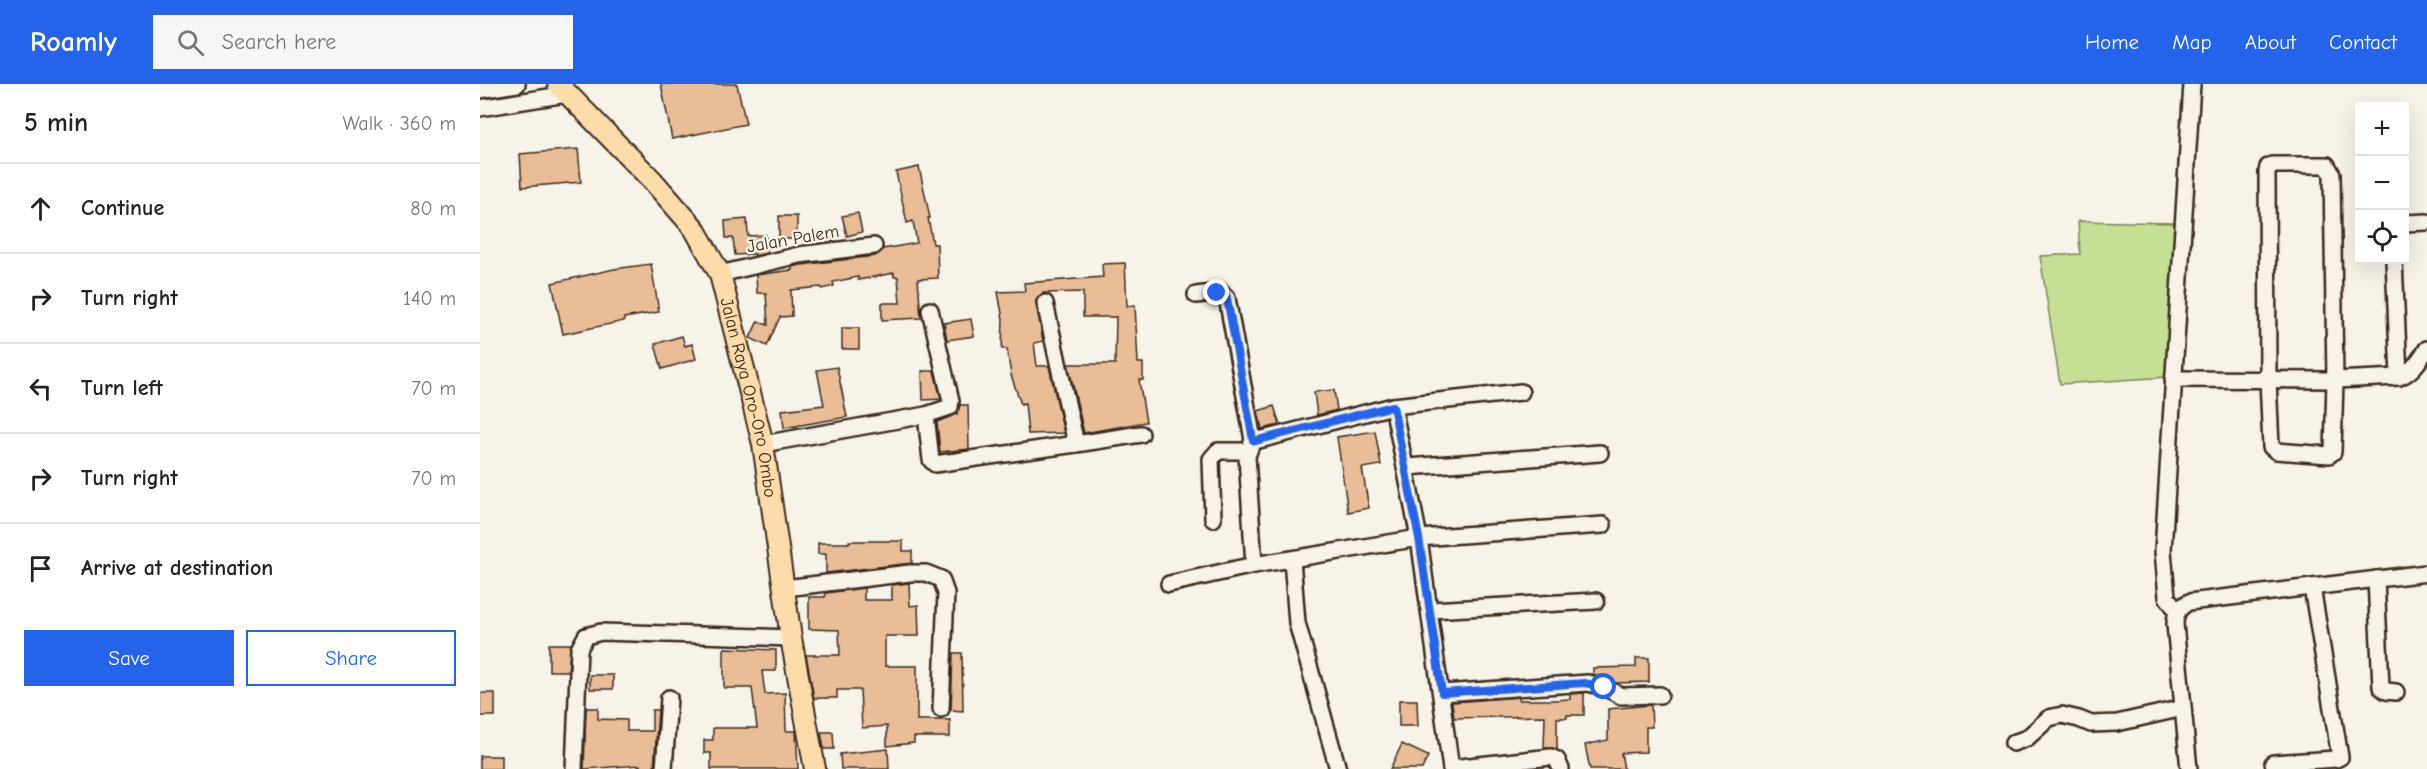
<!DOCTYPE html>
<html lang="en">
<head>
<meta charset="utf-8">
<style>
  body { margin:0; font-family:"Comic Neue",sans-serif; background:#f6f6f6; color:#222 }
  .controls { position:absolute; right:18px; top:18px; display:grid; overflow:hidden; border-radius:0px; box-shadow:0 6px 24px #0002 }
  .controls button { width:54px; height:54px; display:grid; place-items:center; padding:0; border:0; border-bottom:2px solid #e0e0e0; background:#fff; color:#222; font:30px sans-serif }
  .stop { position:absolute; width:18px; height:18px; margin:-14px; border:4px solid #2563eb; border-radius:50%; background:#fff }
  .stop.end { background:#2563eb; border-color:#fff; box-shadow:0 2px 6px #0008 }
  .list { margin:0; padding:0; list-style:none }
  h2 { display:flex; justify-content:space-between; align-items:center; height:78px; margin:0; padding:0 24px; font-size:26px }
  h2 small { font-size:20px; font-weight:400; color:#767676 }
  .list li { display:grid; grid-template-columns:39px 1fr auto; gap:18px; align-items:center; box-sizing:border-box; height:90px; padding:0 24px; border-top:2px solid #e0e0e0 }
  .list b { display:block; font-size:22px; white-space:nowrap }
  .list em { font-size:20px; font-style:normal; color:#767676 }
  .actions { display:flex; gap:12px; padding:18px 24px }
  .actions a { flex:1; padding:14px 0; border:2px solid #2563eb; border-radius:0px; text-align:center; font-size:21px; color:#2563eb }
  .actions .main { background:#2563eb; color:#fff }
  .icon { flex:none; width:33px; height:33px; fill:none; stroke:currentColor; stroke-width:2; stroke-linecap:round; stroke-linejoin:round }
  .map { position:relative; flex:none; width:1947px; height:685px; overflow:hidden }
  header { display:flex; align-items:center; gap:36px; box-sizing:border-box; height:84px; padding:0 30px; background:#2563eb; color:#fff }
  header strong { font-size:28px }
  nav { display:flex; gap:33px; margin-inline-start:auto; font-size:21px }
  .search { width:420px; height:54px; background:#f6f6f6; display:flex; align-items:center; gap:15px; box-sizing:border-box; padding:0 21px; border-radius:0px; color:#767676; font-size:22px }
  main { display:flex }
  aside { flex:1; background:#fff }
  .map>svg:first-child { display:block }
</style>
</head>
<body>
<header>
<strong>Roamly</strong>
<div class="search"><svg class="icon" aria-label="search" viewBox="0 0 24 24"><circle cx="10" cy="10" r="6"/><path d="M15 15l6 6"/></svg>Search here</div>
<nav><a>Home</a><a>Map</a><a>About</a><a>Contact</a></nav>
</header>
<main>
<aside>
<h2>5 min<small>Walk · 360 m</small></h2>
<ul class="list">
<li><svg class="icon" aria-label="ahead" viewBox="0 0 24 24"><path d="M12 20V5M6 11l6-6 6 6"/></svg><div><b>Continue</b></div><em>80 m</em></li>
<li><svg class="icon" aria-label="right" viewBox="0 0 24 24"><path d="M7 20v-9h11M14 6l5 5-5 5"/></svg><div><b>Turn right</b></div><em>140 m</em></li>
<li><svg class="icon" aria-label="left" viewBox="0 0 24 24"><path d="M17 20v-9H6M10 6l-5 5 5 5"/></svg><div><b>Turn left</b></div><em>70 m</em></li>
<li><svg class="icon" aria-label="right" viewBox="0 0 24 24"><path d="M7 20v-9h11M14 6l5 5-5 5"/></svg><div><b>Turn right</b></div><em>70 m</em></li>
<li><svg class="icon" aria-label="arrive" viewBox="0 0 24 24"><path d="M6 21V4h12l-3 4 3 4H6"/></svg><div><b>Arrive at destination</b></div></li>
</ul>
<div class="actions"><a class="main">Save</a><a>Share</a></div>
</aside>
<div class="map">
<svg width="1947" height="685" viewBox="0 0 1947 685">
  <rect width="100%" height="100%" fill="#f7f3e8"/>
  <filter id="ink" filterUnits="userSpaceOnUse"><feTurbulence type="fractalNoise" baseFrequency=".0167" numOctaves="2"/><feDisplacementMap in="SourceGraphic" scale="12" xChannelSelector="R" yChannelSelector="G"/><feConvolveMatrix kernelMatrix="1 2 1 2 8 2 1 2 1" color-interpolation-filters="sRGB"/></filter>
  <g filter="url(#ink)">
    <!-- green -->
    <path fill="#c5df95" stroke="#80845a" stroke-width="1.5" d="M1598 137 1696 139 1688 293 1580 300 1560 172 1600 170Z"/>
    <!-- building -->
    <g fill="#e8bd98" stroke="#3b2a1e" stroke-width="1.5">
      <path d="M181 0H257L266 40 192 55Z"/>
      <path d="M98 65 101 98 42 103 40 70Z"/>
      <path d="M439 83 450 134H448L453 160H457L458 194 438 195 441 234 402 236V219H420L418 193H414V189L378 196V193L353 198 354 202 342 205 341 203 311 206 312 232 300 233 287 262 270 254 278 237 288 241 286 209H277L276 191 312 186V183L321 181 395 172 403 165 437 159 433 137 427 139 416 88Z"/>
      <path d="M378 129 382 148 367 152 362 132Z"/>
      <rect x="299" y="132" width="18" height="23"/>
      <path d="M267 135 268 152 286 151 287 169 275 172V170L255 171 253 154H246L245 137Z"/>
      <path d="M645 179 647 222 655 221 658 279H663V296H659L666 338 604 349 588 280H635L636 233H603V208L563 209 556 217 563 257 554 259 557 282H569L584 349 548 350 545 319 541 320 531 291 527 265H522L523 235 518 208 545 207 544 199 623 193 622 180Z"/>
      <path d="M171 180 179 228 144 234V237L83 250 72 199 134 185Z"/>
      <path d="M491 235 494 252 467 256 464 239Z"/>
      <rect x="362" y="244" width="17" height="21"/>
      <path d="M202 252 205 262 212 260 216 275 182 285 175 260Z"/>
      <path d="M357 283 367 333 304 344 302 326 344 321 337 286Z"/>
      <path d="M442 287H454L461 315 443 316Z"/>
      <path d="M854 306 857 326 837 331 834 308Z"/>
      <path d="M480 321H488L489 365 460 368 457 338 477 330Z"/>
      <path d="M794 322 800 341 782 345 778 327Z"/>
      <path d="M895 347 901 381 882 384 889 424 868 428 857 353Z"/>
      <path d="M369 457H423V467H432V479L346 489V470H338V459H369Z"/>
      <path d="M429 499 430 522 438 521 439 552H405V582H437V636H470V653H434V659L407 662V642L382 644 380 606H357V614H334L326 571H360L359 546 329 545V513H345L346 509 384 504V516H412V501Z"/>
      <path d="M69 560H91L88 587H69Z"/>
      <path d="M244 564 296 566V587H282L285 610 305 609 306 647H316L318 685H231V669H224V656H233V644H277L272 604H244Z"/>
      <path d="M473 569H482L483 627 471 626Z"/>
      <path d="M1156 574H1169V598L1136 599 1113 590V584L1156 583Z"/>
      <rect x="110" y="591" width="23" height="14"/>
      <rect x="0" y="609" width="15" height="23"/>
      <path d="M1104 609V631H1087V634H1077V665L1064 664 1065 632 974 634 972 618 1039 613V616H1075L1090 615V610Z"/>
      <path d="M919 616H937L938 642H919Z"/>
      <path d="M1171 621 1172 643H1166V668L1141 669 1144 685H1110L1105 661 1128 656V625Z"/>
      <path d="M106 624H118V635L147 636V647H172V626H178L174 685H160V681L104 685Z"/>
      <path d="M341 648H353L354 665H344Z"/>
      <path d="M922 660 948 672 942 685H910Z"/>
      <path d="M408 665 409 685H361L360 670Z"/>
      <rect x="0" y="672" width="21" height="13"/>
    </g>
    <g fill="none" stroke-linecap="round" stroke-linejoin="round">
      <!-- minor casing -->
      <g stroke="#3b2a1e" stroke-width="20">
        <g id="minor">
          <path d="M0 6 37 0"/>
          <path d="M0 24 87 10"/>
          <path d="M1792 81H1847L1852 90 1855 296 1853 368 1849 371 1796 367 1791 363 1788 295 1787 88 1788 83Z"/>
          <path d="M1924 139 1947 138"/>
          <path d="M1914 176 1919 293"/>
          <path d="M240 190 319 171 394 162"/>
          <path d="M716 211 741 208 747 214 773 356 775 357 913 322"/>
          <path d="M1693 295 1855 296 1919 293C1933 288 1939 276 1947 265"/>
          <path d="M446 331 451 376 455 380 596 360 565 219"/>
          <path d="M283 360 446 331 470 323 471 317 450 226"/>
          <path d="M596 360 661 350"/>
          <path d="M927 383 1120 369"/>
          <path d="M733 435 731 375 738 367H767"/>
          <path d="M812 475 817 539 858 685"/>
          <path d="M774 481 939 454 1123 441"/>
          <path d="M1896 495 1901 603 1906 607 1916 608"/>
          <path d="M689 500 774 481 767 372 773 356"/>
          <path d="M305 504 430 489H446L461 495 466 509 461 625"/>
          <path d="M950 526 1116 517"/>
          <path d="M1697 527 1687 513 1683 467 1712 0"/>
          <path d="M962 609 1108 599 1124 603 1141 612 1180 611"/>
          <path d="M1533 659 1547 654 1569 634 1582 631 1599 635 1611 640 1637 639 1703 624"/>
          <path d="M1793 679 1856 675 1860 673 1832 503"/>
          <path d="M971 684 1071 673 1077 676 1081 685"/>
          <path d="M94 685 99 565 106 552 121 548 311 554"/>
          <path d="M184 685 189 614"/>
          <path d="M971 685 939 454 913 322 1041 308"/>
          <path d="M1709 685 1695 540C1695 528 1700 523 1709 518L1947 489"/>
        </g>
      </g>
      <!-- major casing -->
      <g stroke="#3b2a1e" stroke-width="24">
        <g id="major">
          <path id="s1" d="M78 0 173 97 214 144 240 190 283 360 311 554 335 685"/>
        </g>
      </g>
      <!-- minor -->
      <use href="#minor" stroke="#f7f3e8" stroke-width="15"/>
      <!-- major -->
      <use href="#major" stroke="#fddcac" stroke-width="20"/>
    </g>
  </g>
  <g fill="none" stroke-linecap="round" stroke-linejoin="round" filter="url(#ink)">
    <!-- route -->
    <path stroke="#2563eb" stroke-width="8" d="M737 209 745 210 747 214 773 356 775 357 913 322 939 454 962 609 1104 599 1124 603"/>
  </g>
  <g text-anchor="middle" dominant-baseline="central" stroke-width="4.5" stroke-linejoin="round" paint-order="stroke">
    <!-- street labels -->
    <g font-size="18" fill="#3b2a1e" stroke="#f7f3e8">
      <text transform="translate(313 155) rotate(-10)">Jalan Palem</text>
      <text stroke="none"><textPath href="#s1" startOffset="378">Jalan Raya Oro-Oro Ombo</textPath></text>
    </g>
  </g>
</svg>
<div class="controls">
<button>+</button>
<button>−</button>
<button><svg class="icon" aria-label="locate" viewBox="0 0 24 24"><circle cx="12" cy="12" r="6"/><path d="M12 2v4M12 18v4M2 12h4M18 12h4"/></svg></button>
</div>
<div class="stop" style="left:1124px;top:603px"></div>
<div class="stop end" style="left:737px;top:209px"></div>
</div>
</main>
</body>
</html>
